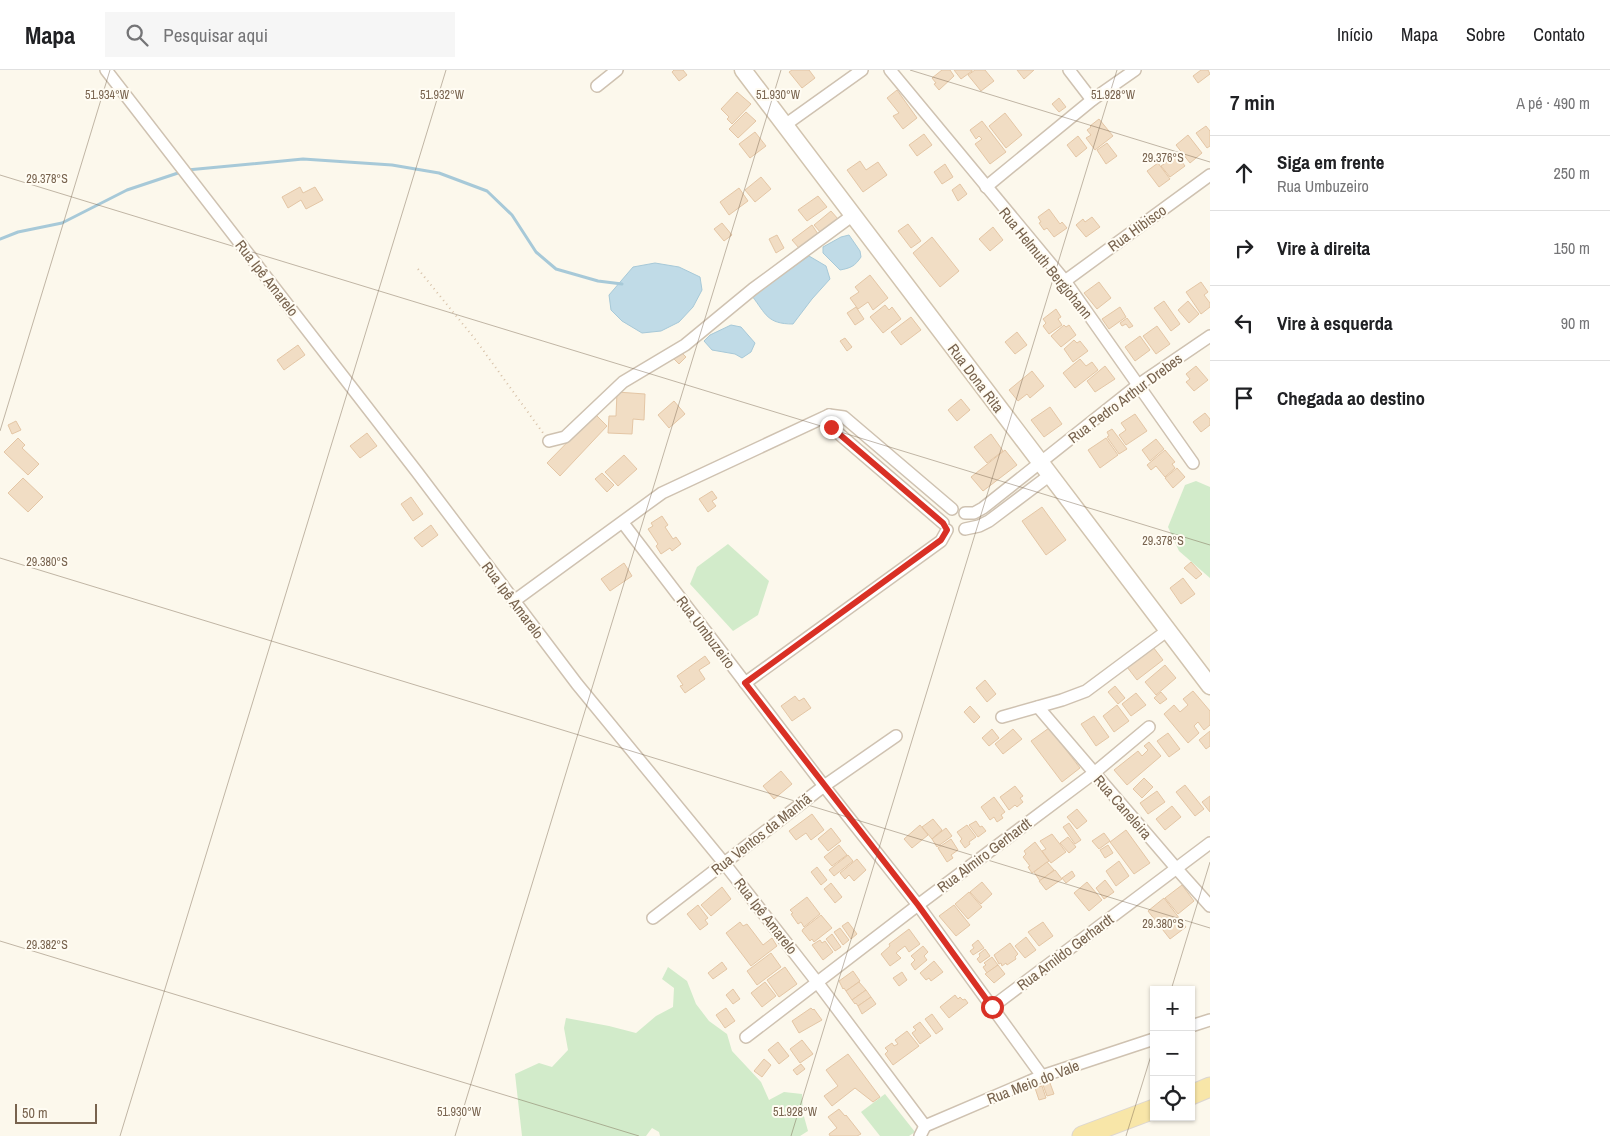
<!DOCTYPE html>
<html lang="pt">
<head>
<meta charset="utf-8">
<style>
  body { margin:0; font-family:"Archivo Narrow",sans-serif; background:#f6f6f6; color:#202124 }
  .controls { position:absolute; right:15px; bottom:15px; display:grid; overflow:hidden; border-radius:0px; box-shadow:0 1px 4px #0004 }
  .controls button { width:45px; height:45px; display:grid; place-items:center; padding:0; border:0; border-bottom:1px solid #e0e0e0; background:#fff; color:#202124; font:25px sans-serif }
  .scale { position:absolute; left:15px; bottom:12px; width:82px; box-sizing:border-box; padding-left:5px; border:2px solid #78634e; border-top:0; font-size:14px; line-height:18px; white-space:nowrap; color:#78634e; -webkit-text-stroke:4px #fffcf3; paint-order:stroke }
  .stop { position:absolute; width:15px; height:15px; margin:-11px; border:4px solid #d93025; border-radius:50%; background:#fff }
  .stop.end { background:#d93025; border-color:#fff; box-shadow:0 1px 5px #0008 }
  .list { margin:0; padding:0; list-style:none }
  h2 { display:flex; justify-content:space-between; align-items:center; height:65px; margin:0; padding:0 20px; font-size:21px }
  h2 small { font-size:16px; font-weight:400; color:#757577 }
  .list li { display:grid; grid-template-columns:32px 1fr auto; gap:15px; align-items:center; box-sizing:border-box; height:75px; padding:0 20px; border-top:1px solid #e0e0e0 }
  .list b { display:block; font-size:19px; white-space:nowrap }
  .list p { margin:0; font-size:16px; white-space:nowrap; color:#757577 }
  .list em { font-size:16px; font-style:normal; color:#757577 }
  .icon { flex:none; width:28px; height:28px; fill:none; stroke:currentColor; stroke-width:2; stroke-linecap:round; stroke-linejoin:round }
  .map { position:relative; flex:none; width:1210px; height:1066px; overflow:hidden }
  header { display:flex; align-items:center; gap:30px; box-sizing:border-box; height:70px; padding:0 25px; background:#fff; border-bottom:1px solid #e0e0e0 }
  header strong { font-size:24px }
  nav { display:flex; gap:28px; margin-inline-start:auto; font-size:18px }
  .search { width:350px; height:45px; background:#f6f6f6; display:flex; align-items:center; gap:12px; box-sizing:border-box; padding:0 18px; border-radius:0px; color:#757577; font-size:19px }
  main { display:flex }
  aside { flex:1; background:#fff }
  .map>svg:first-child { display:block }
</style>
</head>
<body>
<header>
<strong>Mapa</strong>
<div class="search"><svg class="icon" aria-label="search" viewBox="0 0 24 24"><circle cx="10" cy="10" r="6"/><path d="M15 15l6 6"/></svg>Pesquisar aqui</div>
<nav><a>Início</a><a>Mapa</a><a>Sobre</a><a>Contato</a></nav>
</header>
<main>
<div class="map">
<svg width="1210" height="1066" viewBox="0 0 1210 1066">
  <rect width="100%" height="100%" fill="#fcf8ec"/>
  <!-- green -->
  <g fill="#d2ebca">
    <path d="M1196 411 1210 417V508L1179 481 1168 457 1185 415Z"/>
    <path d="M728 474 769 511 758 545 733 561 690 514 697 497Z"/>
    <path d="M668 897 687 911 696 934 709 951 727 964 732 981 761 1012 769 1030 784 1022 802 1024 803 1043 808 1061 800 1066H660L659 1062 652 1058 646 1066H522L515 1004 539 993 552 997 568 980 564 958 566 948 609 956 636 963 656 946 673 937 674 918 662 909Z"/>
    <path d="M885 1024 915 1062 909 1066H880L861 1042Z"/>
  </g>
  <!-- water -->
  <g fill="#c0dbe7" stroke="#a7c9d8">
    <path d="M849 165 860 181 861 187C855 196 851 198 840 200L823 183V177L841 167Z"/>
    <path d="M809 186 826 196 830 209 812 229 793 254C767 254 766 244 752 226Z"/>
    <path d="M655 193 679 197 700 207 702 220 693 237 679 252 661 261 642 263 622 251 611 240 609 225 633 197Z"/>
    <path d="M731 255 741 257 755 273 751 282 742 288 735 284 712 280 704 271 710 265Z"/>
  </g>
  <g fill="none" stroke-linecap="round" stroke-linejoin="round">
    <!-- stream -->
    <g stroke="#a7c9d8" stroke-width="3">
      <path d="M187 100 303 89 392 95 439 103 487 121 512 145 536 182 556 199 598 211 622 214"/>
      <path d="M0 169 18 162 62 153 127 120 181 102"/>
    </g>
  </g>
  <!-- building -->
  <g fill="#f1ddc4" stroke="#e4c6a5">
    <path d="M674 0H683L687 5 679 11 672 2Z"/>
    <path d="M792 0H809L815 8 802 18 789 2Z"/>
    <path d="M942 0H950L954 6 939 20 934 14 936 13 932 8Z"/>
    <path d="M954 0H972V1L961 9Z"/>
    <path d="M975 0H985L994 11 981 21 968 5Z"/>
    <path d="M1017 0H1034L1024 9Z"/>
    <path d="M1201 0H1208L1210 4 1198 13 1193 6Z"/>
    <path d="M897 20 917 48 903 59 893 46 899 43 887 28Z"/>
    <path d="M737 22 751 34 732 54 727 49 729 47 721 39Z"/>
    <path d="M1059 28 1066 37 1059 42 1052 34Z"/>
    <path d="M746 42 756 51 738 68 729 59Z"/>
    <path d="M1005 43 1022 65 1006 78 989 56Z"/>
    <path d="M1099 49 1113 66 1095 80 1086 68 1091 65 1087 60 1091 57 1090 56Z"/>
    <path d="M982 51 1006 82 990 94 975 74 982 69 979 66 976 69 970 60Z"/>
    <path d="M1206 56 1210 61V76L1207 78 1196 63Z"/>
    <path d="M755 62 766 76 750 88 739 74Z"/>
    <path d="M924 64 932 75 917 86 909 75Z"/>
    <path d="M1188 65 1202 83 1190 93 1176 75Z"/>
    <path d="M1078 66 1087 78 1076 87 1067 75Z"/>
    <path d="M1107 73 1117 86 1106 94 1097 80Z"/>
    <path d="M1177 85 1185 96 1170 107 1161 96Z"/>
    <path d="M860 91 866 100 878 92 887 105 863 122 847 100Z"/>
    <path d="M1158 93 1170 109 1159 117 1147 101Z"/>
    <path d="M945 94 953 107 942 114 934 102Z"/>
    <path d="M761 107 771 119 755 132 745 120Z"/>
    <path d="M960 114 967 124 958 131 952 120Z"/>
    <path d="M300 117 303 123 315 117 323 130 306 139 301 130 288 138 282 127Z"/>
    <path d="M739 118 748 131 729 145 720 132Z"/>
    <path d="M818 126 827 137 807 151 798 140Z"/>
    <path d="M1049 139 1060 154 1062 152 1067 158 1054 167 1047 158 1044 160 1039 153 1041 152 1038 147Z"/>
    <path d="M831 141 838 149 821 163 814 155Z"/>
    <path d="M1092 147 1100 157 1086 167 1076 155 1083 149 1085 152Z"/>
    <path d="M722 153 732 165 724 171 714 159Z"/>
    <path d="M908 154 921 171 911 178 898 161Z"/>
    <path d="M812 155 818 164 799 178 792 170Z"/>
    <path d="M993 157 1003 170 990 181 979 169Z"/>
    <path d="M777 165 784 178 776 183 769 169Z"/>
    <path d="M932 167 959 201 940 217 913 183Z"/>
    <path d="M870 205 888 228 873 240 868 232 858 239 850 228 859 222 855 217Z"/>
    <path d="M1099 212 1111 228 1097 239 1084 223Z"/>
    <path d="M1201 212 1208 222 1204 225 1210 233V237L1201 244 1186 222Z"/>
    <path d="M1164 231 1180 254 1171 261 1154 238Z"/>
    <path d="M1188 231 1199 244 1189 253 1178 240Z"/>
    <path d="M885 235 889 240 892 237 901 249 883 263 870 247Z"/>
    <path d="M856 237 864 249 855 255 847 243Z"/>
    <path d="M1120 237 1126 247 1109 259 1102 249Z"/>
    <path d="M1056 239 1061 247 1058 249 1062 255 1049 264 1043 256 1046 253 1043 249Z"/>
    <path d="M911 247 921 260 901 275 891 262Z"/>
    <path d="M1127 248 1133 256 1129 258 1126 254 1122 256 1120 253Z"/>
    <path d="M1064 255 1066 257 1069 255 1076 265 1061 277 1051 266Z"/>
    <path d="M1157 256 1170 274 1156 284 1143 266Z"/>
    <path d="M1017 262 1027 275 1015 284 1005 272Z"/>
    <path d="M1140 266 1150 280 1135 291 1125 277Z"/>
    <path d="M845 268 852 277 847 281 840 271Z"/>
    <path d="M1074 270 1077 273 1080 271 1088 281 1073 292 1064 279Z"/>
    <path d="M298 275 305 285 284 300 277 290Z"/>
    <path d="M680 281 686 287 679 294 673 288Z"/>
    <path d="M1080 289 1086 296 1092 292 1098 300 1075 318 1063 303Z"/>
    <path d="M1105 296 1115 309 1095 322 1087 311Z"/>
    <path d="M1196 296 1208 310 1194 321 1186 312 1190 309 1186 304Z"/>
    <path d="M1032 301 1044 316 1030 328 1027 324 1018 331 1009 320Z"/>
    <path d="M617 322 645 324 644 350 633 349 632 364 608 363 609 346H616Z"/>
    <path d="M961 329 970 340 957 351 948 340Z"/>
    <path d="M674 331 685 344 669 358 658 345Z"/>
    <path d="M1050 337 1062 354 1044 367 1031 350Z"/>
    <path d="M1205 343 1210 349V355L1201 362 1193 352Z"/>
    <path d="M595 344 607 356 560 406 547 393Z"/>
    <path d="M1135 344 1147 361 1126 375 1119 365 1126 360 1121 353Z"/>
    <path d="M16 351 21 360 12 364 8 355Z"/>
    <path d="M1112 359 1127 379 1119 384 1107 367 1109 366 1107 362Z"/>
    <path d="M367 363 377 376 360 388 350 376Z"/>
    <path d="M991 364 1003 381 987 393 974 377Z"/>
    <path d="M18 368 25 375 22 378 39 394 28 405 4 382Z"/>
    <path d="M1106 368 1118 385 1100 398 1088 380Z"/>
    <path d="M1156 369 1164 379 1150 391 1142 380Z"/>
    <path d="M1005 380 1017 395 983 421 971 407Z"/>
    <path d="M1165 380 1175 392 1172 394 1175 398 1165 407 1156 396 1151 400 1147 395Z"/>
    <path d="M624 385 637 399 618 416 605 402Z"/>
    <path d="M1177 398 1185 407 1173 418 1165 408Z"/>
    <path d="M602 403 614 415 607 422 595 409Z"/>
    <path d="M23 408 43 427 28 442 8 423Z"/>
    <path d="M712 421 717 428 712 431 716 436 708 442 699 429Z"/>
    <path d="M411 427 423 444 413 451 401 434Z"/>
    <path d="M1042 437 1066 470 1046 485 1022 451Z"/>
    <path d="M662 446 668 455 665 457 673 469 676 467 681 474 672 481 670 478 661 484 656 476 658 474 648 459 653 456 651 453Z"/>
    <path d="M431 455 438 465 422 477 414 468Z"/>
    <path d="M1191 492 1202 504 1196 509 1184 498Z"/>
    <path d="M624 493 632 506 610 521 601 509Z"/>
    <path d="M1183 508 1195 524 1181 534 1170 518Z"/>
    <path d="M1153 577 1163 590 1137 610 1127 597Z"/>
    <path d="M705 586 710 593 699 600 705 609 685 623 680 616 683 615 677 606Z"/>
    <path d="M1165 595 1176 608 1156 625 1145 612Z"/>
    <path d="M985 610 996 624 987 632 976 618Z"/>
    <path d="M1115 616 1125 628 1118 634 1108 622Z"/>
    <path d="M1193 621 1210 641V655L1204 660 1198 652 1194 656 1199 663 1188 673 1164 644 1174 635 1180 642 1188 635 1183 629Z"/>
    <path d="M1161 622 1167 629 1160 634 1154 628Z"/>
    <path d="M1136 623 1146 635 1131 646 1122 634Z"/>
    <path d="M795 626 799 631 804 628 811 638 792 651 781 636Z"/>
    <path d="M1117 635 1129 651 1114 662 1103 646Z"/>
    <path d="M970 636 980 647 974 653 964 642Z"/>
    <path d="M1094 646 1109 667 1096 676 1081 654Z"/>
    <path d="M1049 658 1080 698 1062 712 1031 671Z"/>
    <path d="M992 659 999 668 989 676 982 668Z"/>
    <path d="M1013 659 1022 669 1003 684 995 674Z"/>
    <path d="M1210 661V676L1206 679 1199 670Z"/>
    <path d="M1168 663 1180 679 1169 687 1157 671Z"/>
    <path d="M1149 672 1161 686 1127 715 1114 700 1138 681 1142 686 1148 680 1144 676Z"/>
    <path d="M781 701 792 714 774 729 763 716Z"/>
    <path d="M1144 708 1153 717 1142 728 1133 719Z"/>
    <path d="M1185 715 1204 739 1195 746 1176 722Z"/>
    <path d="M1015 716 1023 726 1020 728 1023 732 1017 737 1015 735 1009 740 1000 727Z"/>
    <path d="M1157 721 1165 732 1148 744 1140 733Z"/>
    <path d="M1210 726V742L1202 732Z"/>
    <path d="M994 727 1005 742 1001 745 1003 748 997 752 994 747 990 750 981 737Z"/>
    <path d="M1172 736 1181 747 1165 760 1156 749Z"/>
    <path d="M1077 739 1087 751 1077 759 1067 747Z"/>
    <path d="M812 744 824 760 811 770 806 763 796 770 789 761Z"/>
    <path d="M933 749 942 760 932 769 922 757Z"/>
    <path d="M976 751 980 757 982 756 986 761 978 767 969 755Z"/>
    <path d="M1069 753 1081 770 1075 774 1063 757Z"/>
    <path d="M920 755 928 765 912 778 904 769Z"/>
    <path d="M967 755 976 767 969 772 970 774 965 778 960 771 962 769 957 762Z"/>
    <path d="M831 758 841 771 828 781 818 769Z"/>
    <path d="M946 758 952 766 937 777 932 769Z"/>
    <path d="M1126 760 1150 793 1134 804 1110 772Z"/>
    <path d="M1104 763 1110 771 1099 779 1092 771Z"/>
    <path d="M1052 764 1066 782 1051 793 1042 781 1046 779 1040 771Z"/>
    <path d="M1068 767 1076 777 1069 783 1060 773Z"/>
    <path d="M951 769 958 780 951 785 953 788 947 792 938 778Z"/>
    <path d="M1035 772 1049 791 1032 803 1028 797 1030 796 1023 787 1026 784 1024 781Z"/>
    <path d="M839 775 847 785 832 796 824 787Z"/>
    <path d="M1108 775 1113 783 1105 788 1100 780Z"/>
    <path d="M848 785 853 791 834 806 829 800Z"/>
    <path d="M857 789 866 800 854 811 849 805 845 809 840 803Z"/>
    <path d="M1119 791 1129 806 1116 816 1106 801Z"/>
    <path d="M1047 792 1054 800 1040 811 1034 802Z"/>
    <path d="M817 797 827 810 821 815 811 802Z"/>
    <path d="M1055 800 1062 809 1046 820 1039 811Z"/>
    <path d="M1072 801 1075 806 1066 813 1062 808Z"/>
    <path d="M1105 810 1114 822 1104 829 1096 818Z"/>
    <path d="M982 812 992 824 981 834 970 822Z"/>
    <path d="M1087 812 1102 830 1089 841 1074 823Z"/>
    <path d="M831 813 842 827 835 833 824 819Z"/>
    <path d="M1182 815 1194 831 1178 844 1165 828Z"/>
    <path d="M722 817 731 829 711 846 701 835Z"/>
    <path d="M969 822 982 837 968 849 955 834Z"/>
    <path d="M807 827 820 844 804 857 801 852 798 854 791 844 793 843 790 840Z"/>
    <path d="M1164 828 1186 857 1170 869 1148 841Z"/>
    <path d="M698 835 708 848 705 850 708 854 700 860 687 844Z"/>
    <path d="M954 835 970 855 956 866 939 846Z"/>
    <path d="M821 845 832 858 814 872 812 869 810 871 802 861 803 859Z"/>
    <path d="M740 852 743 856 747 854 763 875 772 868 777 876 751 896 726 863Z"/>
    <path d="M848 852 857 864 851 869 842 856Z"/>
    <path d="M1043 852 1053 866 1039 876 1028 862Z"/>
    <path d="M840 858 849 870 843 875 834 862Z"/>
    <path d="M909 859 920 874 909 882 905 876 896 883 901 888 890 896 881 884 890 876 889 874Z"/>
    <path d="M832 864 841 877 835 881 826 869Z"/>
    <path d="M1026 867 1036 880 1025 888 1015 876Z"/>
    <path d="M820 870 822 873 825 871 833 882 823 890 812 875Z"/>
    <path d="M978 870 984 878 973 885 970 881 974 878 972 875Z"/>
    <path d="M1010 873 1018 884 1015 887 1016 889 1007 895 1006 893 1002 896 1001 893 999 894 994 885Z"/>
    <path d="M923 876 928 882 924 886 927 890 915 900 911 894 915 890 911 886Z"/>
    <path d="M985 879 990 886 980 893 977 889 980 886 979 884Z"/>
    <path d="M771 883 781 897 757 915 747 901Z"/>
    <path d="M992 887 998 895 987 903 983 897 986 895 984 893Z"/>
    <path d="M934 891 943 902 931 911 929 908 926 910 920 903Z"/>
    <path d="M722 892 727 899 713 909 708 903Z"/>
    <path d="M998 895 1005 904 994 913 985 904Z"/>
    <path d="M785 897 797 914 779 927 767 910Z"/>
    <path d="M853 901 860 911 846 921 844 918 843 919 839 911Z"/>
    <path d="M902 902 907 910 899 916 893 908Z"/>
    <path d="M765 912 776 926 762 937 751 923Z"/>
    <path d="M859 912 866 920 852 930 846 921Z"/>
    <path d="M733 919 740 929 733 934 726 925Z"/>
    <path d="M866 920 871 927 858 936 856 933 855 934 852 930Z"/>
    <path d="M955 925 958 929 960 927 963 930 965 929 968 933 949 948 940 937Z"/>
    <path d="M871 927 876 934 862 944 858 936Z"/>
    <path d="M726 938 735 951 725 958 716 945Z"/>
    <path d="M811 938 813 940 814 939 822 950 799 963 792 951Z"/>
    <path d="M932 944 943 959 936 964 925 949Z"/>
    <path d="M920 952 931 966 920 974 912 963 916 960 913 957Z"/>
    <path d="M907 961 919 976 893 995 885 984 888 981 885 978 892 973 894 976 898 974 895 970Z"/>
    <path d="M802 970 813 984 800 993 790 979Z"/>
    <path d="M778 972 789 986 779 994 768 980Z"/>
    <path d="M848 984 880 1027 873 1032 855 1018 832 1036 824 1026 838 1016 826 1000Z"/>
    <path d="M764 989 771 995 762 1007 754 1001Z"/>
    <path d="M801 994 805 999 797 1005 793 1000Z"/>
    <path d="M1050 1013 1054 1024 1047 1026 1043 1015Z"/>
    <path d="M1042 1016 1046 1028 1039 1030 1035 1018Z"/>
    <path d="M839 1039 845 1046 846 1045 861 1064 857 1066H830L829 1064 837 1058 828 1047Z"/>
  </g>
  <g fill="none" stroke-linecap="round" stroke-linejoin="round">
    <!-- street casing -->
    <g stroke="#cfc2b1" stroke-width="14">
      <g id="street">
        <path d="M106 0 417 402 577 614 724 793 817 912 925 1056"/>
        <path d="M890 0 1065 211 1193 393"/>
        <path d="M1069 0 1092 30"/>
        <path d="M597 16 617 0"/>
        <path d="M785 55 862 0"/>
        <path d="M986 117 1092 30 1135 0"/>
        <path d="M1065 211 1210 105"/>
        <path d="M829 345 831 357 943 453"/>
        <path d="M549 371 565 367 623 312 685 275 753 219 853 145"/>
        <path d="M965 443H974L983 438 1138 315 1210 266"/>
        <path d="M623 453 824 716 918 835 1042 1006"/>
        <path d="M965 459 979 456 989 451 1050 405"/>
        <path d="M514 531 662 423 829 345 844 347 952 439"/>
        <path d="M745 613 941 471 947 460"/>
        <path d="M1038 637 1176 798 1210 836"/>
        <path d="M1002 647 1062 630 1086 621 1168 560"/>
        <path d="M653 848 824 716 896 666"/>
        <path d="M992 937 1210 773"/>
        <path d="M1191 956 1210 950"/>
        <path d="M746 967 918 835 1094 703 1149 657"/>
        <path d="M920 1066 925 1056 1042 1006 1154 969"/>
      </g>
    </g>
    <!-- secondary casing -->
    <g stroke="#d2c4af" stroke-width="19">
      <path id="secondary" d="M743 0 1210 616"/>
    </g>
    <!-- primary casing -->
    <g stroke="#dcd6d1" stroke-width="21">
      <g id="primary">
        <path d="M1191 1025 1210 1017"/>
        <path d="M1082 1066 1154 1039"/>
      </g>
    </g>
    <!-- path -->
    <path stroke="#d7c1a7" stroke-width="2" stroke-dasharray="1 4" stroke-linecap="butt" d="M418 199 475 269 543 363"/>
    <!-- street -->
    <use href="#street" stroke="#fff" stroke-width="11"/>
    <!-- secondary -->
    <use href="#secondary" stroke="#fff" stroke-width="16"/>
    <!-- primary -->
    <use href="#primary" stroke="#f8e6a8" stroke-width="19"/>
  </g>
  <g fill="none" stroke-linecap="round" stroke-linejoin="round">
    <!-- route -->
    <path stroke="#d93025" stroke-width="6" d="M831 357 943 453 947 460 941 470 745 613 918 835 992 937"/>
  </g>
  <!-- ticks -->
  <path fill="none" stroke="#78634e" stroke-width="1" stroke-opacity="0.45" d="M910 0 1210 92M0 105 1210 475M0 361 110 0M0 488 1210 858M0 871 639 1066M1171 920 1210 792M120 1066 446 0M455 1066 781 0M791 1066 1117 0M1126 1066 1154 976"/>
  <g text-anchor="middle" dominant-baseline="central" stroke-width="4" stroke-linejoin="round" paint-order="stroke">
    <!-- street labels -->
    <g font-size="15" fill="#78634e" stroke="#fffcf3">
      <text transform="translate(1137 158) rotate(-36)">Rua Hibisco</text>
      <text transform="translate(1046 193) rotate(51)">Rua Helmuth Bergjohann</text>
      <text transform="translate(267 208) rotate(52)">Rua Ipê Amarelo</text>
      <text transform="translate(976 308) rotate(53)">Rua Dona Rita</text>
      <text transform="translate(1125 328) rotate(-37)">Rua Pedro Arthur Drebes</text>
      <text transform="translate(513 530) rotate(53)">Rua Ipê Amarelo</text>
      <text transform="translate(706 562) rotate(53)">Rua Umbuzeiro</text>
      <text transform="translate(1123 737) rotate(49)">Rua Caneleira</text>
      <text transform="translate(761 764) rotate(-38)">Rua Ventos da Manhã</text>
      <text transform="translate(984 785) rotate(-37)">Rua Almiro Gerhardt</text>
      <text transform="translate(766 846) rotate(52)">Rua Ipê Amarelo</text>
      <text transform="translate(1065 882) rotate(-37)">Rua Arnildo Gerhardt</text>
      <text transform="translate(1033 1012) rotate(-21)">Rua Meio do Vale</text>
    </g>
  </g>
  <g font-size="12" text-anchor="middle" fill="#78634e" stroke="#fffcf3" stroke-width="4" stroke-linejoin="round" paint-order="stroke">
    <text x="107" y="29">51.934°W</text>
    <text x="442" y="29">51.932°W</text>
    <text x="778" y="29">51.930°W</text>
    <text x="1113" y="29">51.928°W</text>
    <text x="1163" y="92">29.376°S</text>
    <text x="47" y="113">29.378°S</text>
    <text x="1163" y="475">29.378°S</text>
    <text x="47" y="496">29.380°S</text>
    <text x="1163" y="858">29.380°S</text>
    <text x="47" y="879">29.382°S</text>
    <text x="459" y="1046">51.930°W</text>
    <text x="795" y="1046">51.928°W</text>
  </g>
</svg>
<div class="controls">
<button>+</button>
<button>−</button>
<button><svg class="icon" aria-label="locate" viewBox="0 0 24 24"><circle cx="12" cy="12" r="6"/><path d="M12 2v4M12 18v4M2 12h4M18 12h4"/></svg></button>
</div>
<div class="scale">50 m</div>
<div class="stop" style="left:992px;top:937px"></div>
<div class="stop end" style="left:831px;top:357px"></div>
</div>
<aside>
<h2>7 min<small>A pé · 490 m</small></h2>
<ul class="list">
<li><svg class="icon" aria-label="ahead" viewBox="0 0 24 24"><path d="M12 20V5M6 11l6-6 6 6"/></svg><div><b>Siga em frente</b><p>Rua Umbuzeiro</p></div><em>250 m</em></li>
<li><svg class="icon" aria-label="right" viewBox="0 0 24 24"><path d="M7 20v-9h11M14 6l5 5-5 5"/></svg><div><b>Vire à direita</b></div><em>150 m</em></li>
<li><svg class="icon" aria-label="left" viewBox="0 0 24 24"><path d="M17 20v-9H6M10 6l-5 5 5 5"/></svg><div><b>Vire à esquerda</b></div><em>90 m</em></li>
<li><svg class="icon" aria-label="arrive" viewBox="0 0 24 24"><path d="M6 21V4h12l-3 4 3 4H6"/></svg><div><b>Chegada ao destino</b></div></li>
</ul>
</aside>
</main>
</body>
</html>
